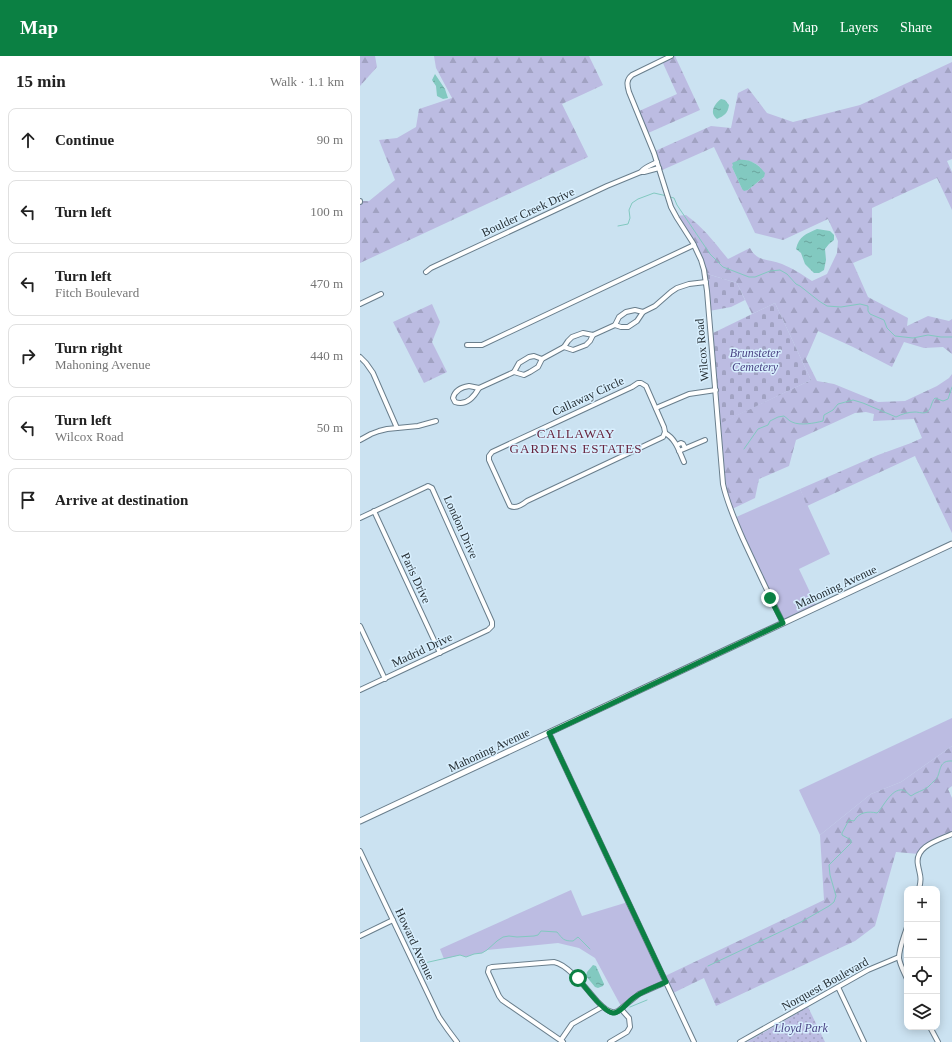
<!DOCTYPE html>
<html lang="en">
<head>
<meta charset="utf-8">
<style>
  body { margin:0; font-family:Georgia,serif; background:#f6f6f6; color:#222 }
  .controls { position:absolute; right:12px; bottom:12px; display:grid; overflow:hidden; border-radius:8px; box-shadow:0 2px 10px #0003 }
  .controls button { width:36px; height:36px; display:grid; place-items:center; padding:0; border:0; border-bottom:1px solid #e0e0e0; background:#fff; color:#222; font:20px sans-serif }
  .stop { position:absolute; width:12px; height:12px; margin:-9px; border:3px solid #0b8043; border-radius:50%; background:#fff }
  .stop.end { background:#0b8043; border-color:#fff; box-shadow:0 1px 4px #0008 }
  .list { margin:0; padding:0; list-style:none }
  h2 { display:flex; justify-content:space-between; align-items:center; height:52px; margin:0; padding:0 16px; font-size:17px }
  h2 small { font-size:13px; font-weight:400; color:#767676 }
  .list li { display:grid; grid-template-columns:26px 1fr auto; gap:12px; align-items:center; box-sizing:border-box; height:64px; margin:0 8px 8px; padding:0 8px; border:1px solid #e0e0e0; border-radius:8px }
  .list b { display:block; font-size:15px; white-space:nowrap }
  .list p { margin:0; font-size:13px; white-space:nowrap; color:#767676 }
  .list em { font-size:13px; font-style:normal; color:#767676 }
  .icon { flex:none; width:22px; height:22px; fill:none; stroke:currentColor; stroke-width:2; stroke-linecap:round; stroke-linejoin:round }
  .map { position:relative; flex:none; width:592px; height:986px; overflow:hidden }
  header { display:flex; align-items:center; gap:24px; box-sizing:border-box; height:56px; padding:0 20px; background:#0b8043; color:#fff }
  header strong { font-size:19px }
  nav { display:flex; gap:22px; margin-inline-start:auto; font-size:14px }
  main { display:flex }
  aside { flex:1; background:#fff }
  .map>svg:first-child { display:block }
</style>
</head>
<body>
<header>
<strong>Map</strong>
<nav><a>Map</a><a>Layers</a><a>Share</a></nav>
</header>
<main>
<aside>
<h2>15 min<small>Walk · 1.1 km</small></h2>
<ul class="list">
<li><svg class="icon" aria-label="ahead" viewBox="0 0 24 24"><path d="M12 20V5M6 11l6-6 6 6"/></svg><div><b>Continue</b></div><em>90 m</em></li>
<li><svg class="icon" aria-label="left" viewBox="0 0 24 24"><path d="M17 20v-9H6M10 6l-5 5 5 5"/></svg><div><b>Turn left</b></div><em>100 m</em></li>
<li><svg class="icon" aria-label="left" viewBox="0 0 24 24"><path d="M17 20v-9H6M10 6l-5 5 5 5"/></svg><div><b>Turn left</b><p>Fitch Boulevard</p></div><em>470 m</em></li>
<li><svg class="icon" aria-label="right" viewBox="0 0 24 24"><path d="M7 20v-9h11M14 6l5 5-5 5"/></svg><div><b>Turn right</b><p>Mahoning Avenue</p></div><em>440 m</em></li>
<li><svg class="icon" aria-label="left" viewBox="0 0 24 24"><path d="M17 20v-9H6M10 6l-5 5 5 5"/></svg><div><b>Turn left</b><p>Wilcox Road</p></div><em>50 m</em></li>
<li><svg class="icon" aria-label="arrive" viewBox="0 0 24 24"><path d="M6 21V4h12l-3 4 3 4H6"/></svg><div><b>Arrive at destination</b></div></li>
</ul>
</aside>
<div class="map">
<svg width="592" height="986" viewBox="0 0 592 986">
  <defs>
    <pattern id="forest-firs" width="22" height="20" patternUnits="userSpaceOnUse"><rect width="22" height="20" fill="#bcbce2"/><path d="M5 1l3.5 6h-7zM16 11l3.5 6h-7z" fill="#a1a2c2"/></pattern>
    <pattern id="cemetery-stones" width="16" height="16" patternUnits="userSpaceOnUse"><rect width="16" height="16" fill="#bcbce2"/><path d="M2 7V4a2 2 0 0 1 4 0v3zM10 15v-3a2 2 0 0 1 4 0v3z" fill="#a1a2c2"/></pattern>
    <pattern id="park-dots" width="8" height="8" patternUnits="userSpaceOnUse"><rect width="8" height="8" fill="#bcbce2"/><path d="M2 2h.1M6 6h.1" fill="none" stroke="#a1a2c2" stroke-width="1.8" stroke-linecap="round"/></pattern>
    <pattern id="water-ripples" width="26" height="14" patternUnits="userSpaceOnUse"><rect width="26" height="14" fill="#82c9c0"/><path d="M2 4q2-2 4 0t4 0M15 11q2-2 4 0t4 0" fill="none" stroke="#6aa49d"/></pattern>
  </defs>
  <rect width="100%" height="100%" fill="#cbe2f1"/>
  <!-- grass -->
  <g fill="#bcbce2">
    <path d="M440 433 470 498 439 513 457 551 423 567 374 462Z"/>
    <path d="M592 662V690L541 726 511 738 460 779 439 734Z"/>
    <path d="M211 834 222 860 268 846 306 926 279 938 262 952 235 902 219 892 198 887 127 894 122 897 114 898 106 901 100 899 84 903 80 893Z"/>
  </g>
  <!-- forest -->
  <g fill="url(#forest-firs)" fill-rule="evenodd">
    <path d="M0 0H15L17 11 0 30Z"/>
    <path d="M74 0H229L243 29 202 48 228 101 0 207V145H9L35 124 19 84 37 82 56 71 59 53 92 42 76 12Z"/>
    <path d="M311 0H315L340 54 286 78 277 56 317 38 302 5Z"/>
    <path d="M592 6V103L587 105 592 116V154L577 122 512 152V199L493 207 508 241 548 262 547 270 568 260 589 265 592 263V298L583 291 564 292 544 286 532 311 493 291 458 275 446 303 457 325 474 328 518 346 545 345 577 330 589 322 592 318V477L555 400 447 450 440 433 518 399 551 387 562 382 554 363 513 365 514 358 506 356 495 357 436 384 429 410 399 423 395 442 370 454 365 436 358 368 451 324 415 247 392 258 377 227 344 217 341 204 316 160 326 159C343 171 355 187 368 203L390 192C397 206 409 203 422 208 432 212 443 219 452 225L467 218 477 197 478 185 468 163 423 184 395 177 354 91 300 115 293 96 351 70 371 72 378 37 388 32 407 57 433 66 500 49ZM384 104C391 105 399 108 402 114 404 116 404 118 404 121L388 134 382 133 372 111 373 109Z"/>
    <path d="M72 248 80 266 72 286 87 316 64 327 33 266Z"/>
    <path d="M592 690V730L588 733 592 742V778L567 790 559 798 536 796 515 870 495 885 356 950 344 922 311 938 303 921 464 844 460 779 511 738 541 726Z"/>
  </g>
  <!-- cemetery -->
  <g fill="url(#cemetery-stones)">
    <path d="M344 217 377 227 385 244 371 251 349 255Z"/>
    <path d="M415 247 451 324 359 368 351 278Z"/>
  </g>
  <!-- park -->
  <path fill="url(#park-dots)" d="M448 951 465 986H387Z"/>
  <!-- water -->
  <g fill="url(#water-ripples)">
    <path d="M75 18 85 33 88 42 83 43 77 40 76 30 72 24Z"/>
    <path d="M361 43 365 44 369 49C368 57 364 60 357 63 349 57 354 48 361 43Z"/>
    <path d="M379 104C390 103 398 108 405 117L404 121 388 134 384 135 382 133 372 111 373 109 372 107Z"/>
    <path d="M457 173 470 175 474 179V184L469 188 465 193 466 204 464 214 459 217H454L445 208 441 197 436 193C439 180 446 178 457 173Z"/>
    <path d="M233 909 236 910 244 928 243 930 238 932 235 931 226 920 227 916Z"/>
  </g>
  <g fill="none" stroke-linecap="round" stroke-linejoin="round">
    <!-- stream -->
    <g stroke="#82c9c0" stroke-width="1">
      <path d="M310 141 314 142 317 149 350 198 363 211 389 221H395L410 215 420 214 427 218 436 228 440 230 459 245 467 250 481 251 500 248 508 250V255L510 258 524 264 527 272 535 280 553 282 568 279 581 281H592"/>
      <path d="M258 170 268 168 270 162 269 154 272 147 278 143 294 137 307 140"/>
      <path d="M384 393 398 373 408 369 410 365 418 361 424 360C427 362 429 365 432 366 440 370 455 367 463 365L464 359 473 354 478 348 493 344 503 347 536 361C542 358 548 356 555 356 559 356 563 358 567 356 572 352 571 346 575 342L583 345 588 343 592 331"/>
      <path d="M60 908 100 899 106 901 114 898 122 897 127 894 137 885 143 881 149 880 157 881 174 880 178 879 181 875 197 876C203 883 203 885 213 885L218 881 230 893"/>
      <path d="M348 910 441 866 469 850 474 846 476 840 470 819 469 809 491 787V784L482 779V777L489 764 494 765C499 756 508 755 517 757 523 752 531 732 543 734 546 735 548 738 551 740 556 736 563 735 568 731 570 729 576 723 577 722 581 714 579 704 592 705"/>
      <path d="M270 951 287 944"/>
    </g>
    <!-- minor casing -->
    <g stroke="#697e8c" stroke-width="6">
      <g id="minor">
        <path d="M311 0 272 19C266 24 267 29 269 36L294 97 311 151 317 162 333 187 341 204 344 214 347 235 363 428C367 447 375 465 383 483 396 511 409 539 423 567"/>
        <path d="M281 116C284 111 292 109 297 106"/>
        <path d="M0 145V146"/>
        <path d="M66 216 71 212 247 130 281 116H284L299 112"/>
        <path d="M0 248 21 238"/>
        <path d="M255 269 261 271H268L277 265 283 256 295 250 311 236 317 232 329 228 346 226"/>
        <path d="M107 289H122L334 189"/>
        <path d="M204 291 213 294 226 289 230 285 233 279"/>
        <path d="M0 301 6 307 13 317 37 372"/>
        <path d="M154 316 164 319 170 316 178 311 182 303 204 291 208 285 212 281 223 277 233 279 255 269 259 261 266 256 275 254 283 256"/>
        <path d="M278 327H281L286 330 304 371 305 376 303 381 167 445C162 449 156 453 150 450L129 404V400L132 396 272 331Z"/>
        <path d="M109 330 119 332C114 341 106 350 95 346L93 342C95 334 102 331 109 330Z"/>
        <path d="M119 332 154 316 159 307 169 301 174 300 182 303"/>
        <path d="M296 352 329 338 356 334"/>
        <path d="M305 377C316 383 319 395 324 406"/>
        <path d="M0 384 11 378 19 375 27 373 58 370 76 365"/>
        <path d="M317 389 321 387 323 388 325 392"/>
        <path d="M319 395 345 384"/>
        <path d="M14 455 80 597"/>
        <path d="M0 462 66 431 68 430 72 432 132 566V570L128 574 0 634"/>
        <path d="M0 570 25 623"/>
        <path d="M189 677 334 986"/>
        <path d="M0 795 79 961 88 974 97 986"/>
        <path d="M559 833C562 821 560 820 558 809 554 790 579 784 592 778"/>
        <path d="M547 871C544 881 539 892 539 902 540 909 544 916 547 923"/>
        <path d="M0 880 33 864"/>
        <path d="M478 931 504 986"/>
        <path d="M570 971 578 986"/>
        <path d="M201 984 212 968 242 951"/>
        <path d="M203 986 142 944 139 940 128 916 129 912 132 911 194 906C209 909 227 934 237 945 241 949 246 955 252 956 254 957 255 956 258 955L279 938 306 926"/>
        <path d="M250 986 267 976 270 971 269 962 261 953"/>
        <path d="M380 986 508 914 539 901"/>
      </g>
    </g>
    <!-- major casing -->
    <g stroke="#697e8c" stroke-width="7">
      <path id="major" d="M0 765 592 488"/>
    </g>
    <!-- minor -->
    <use href="#minor" stroke="#fff" stroke-width="4"/>
    <!-- major -->
    <use href="#major" stroke="#fff" stroke-width="5"/>
  </g>
  <g fill="none" stroke-linecap="round" stroke-linejoin="round">
    <!-- route -->
    <path stroke="#0b8043" stroke-width="5" d="M218 922C224 930 244 956 253 957 260 957 267 947 272 943 282 935 295 931 306 926L189 677 423 567 410 542"/>
  </g>
  <g text-anchor="middle" dominant-baseline="central" stroke-width="3" stroke-linejoin="round" paint-order="stroke">
    <!-- street labels -->
    <g font-size="12" fill="#252e33" stroke="#d8effe">
      <text transform="translate(168 156) rotate(-25)">Boulder Creek Drive</text>
      <text transform="translate(342 294) rotate(-95)">Wilcox Road</text>
      <text transform="translate(228 340) rotate(-25)">Callaway Circle</text>
      <text transform="translate(101 471) rotate(66)">London Drive</text>
      <text transform="translate(56 522) rotate(65)">Paris Drive</text>
      <text transform="translate(476 531) rotate(-25)">Mahoning Avenue</text>
      <text transform="translate(62 594) rotate(-25)">Madrid Drive</text>
      <text transform="translate(129 694) rotate(-25)">Mahoning Avenue</text>
      <text transform="translate(55 888) rotate(65)">Howard Avenue</text>
      <text transform="translate(465 928) rotate(-29)">Norquest Boulevard</text>
    </g>
    <!-- park labels -->
    <g font-size="12" font-style="italic" fill="#4b4484" stroke="#d8effe">
      <text x="395" y="297">Brunsteter<tspan x="395" dy="14">Cemetery</tspan></text>
      <text x="441" y="972">Lloyd Park</text>
    </g>
    <!-- neighbourhood labels -->
    <g font-size="13" letter-spacing="1" fill="#67233c" stroke="#d8effe">
      <text x="216" y="377">CALLAWAY<tspan x="216" dy="15">GARDENS ESTATES</tspan></text>
    </g>
  </g>
</svg>
<div class="controls">
<button>+</button>
<button>−</button>
<button><svg class="icon" aria-label="locate" viewBox="0 0 24 24"><circle cx="12" cy="12" r="6"/><path d="M12 2v4M12 18v4M2 12h4M18 12h4"/></svg></button>
<button><svg class="icon" aria-label="layers" viewBox="0 0 24 24"><path d="M12 4l9 5-9 5-9-5zM3 14l9 5 9-5"/></svg></button>
</div>
<div class="stop" style="left:218px;top:922px"></div>
<div class="stop end" style="left:410px;top:542px"></div>
</div>
</main>
</body>
</html>
